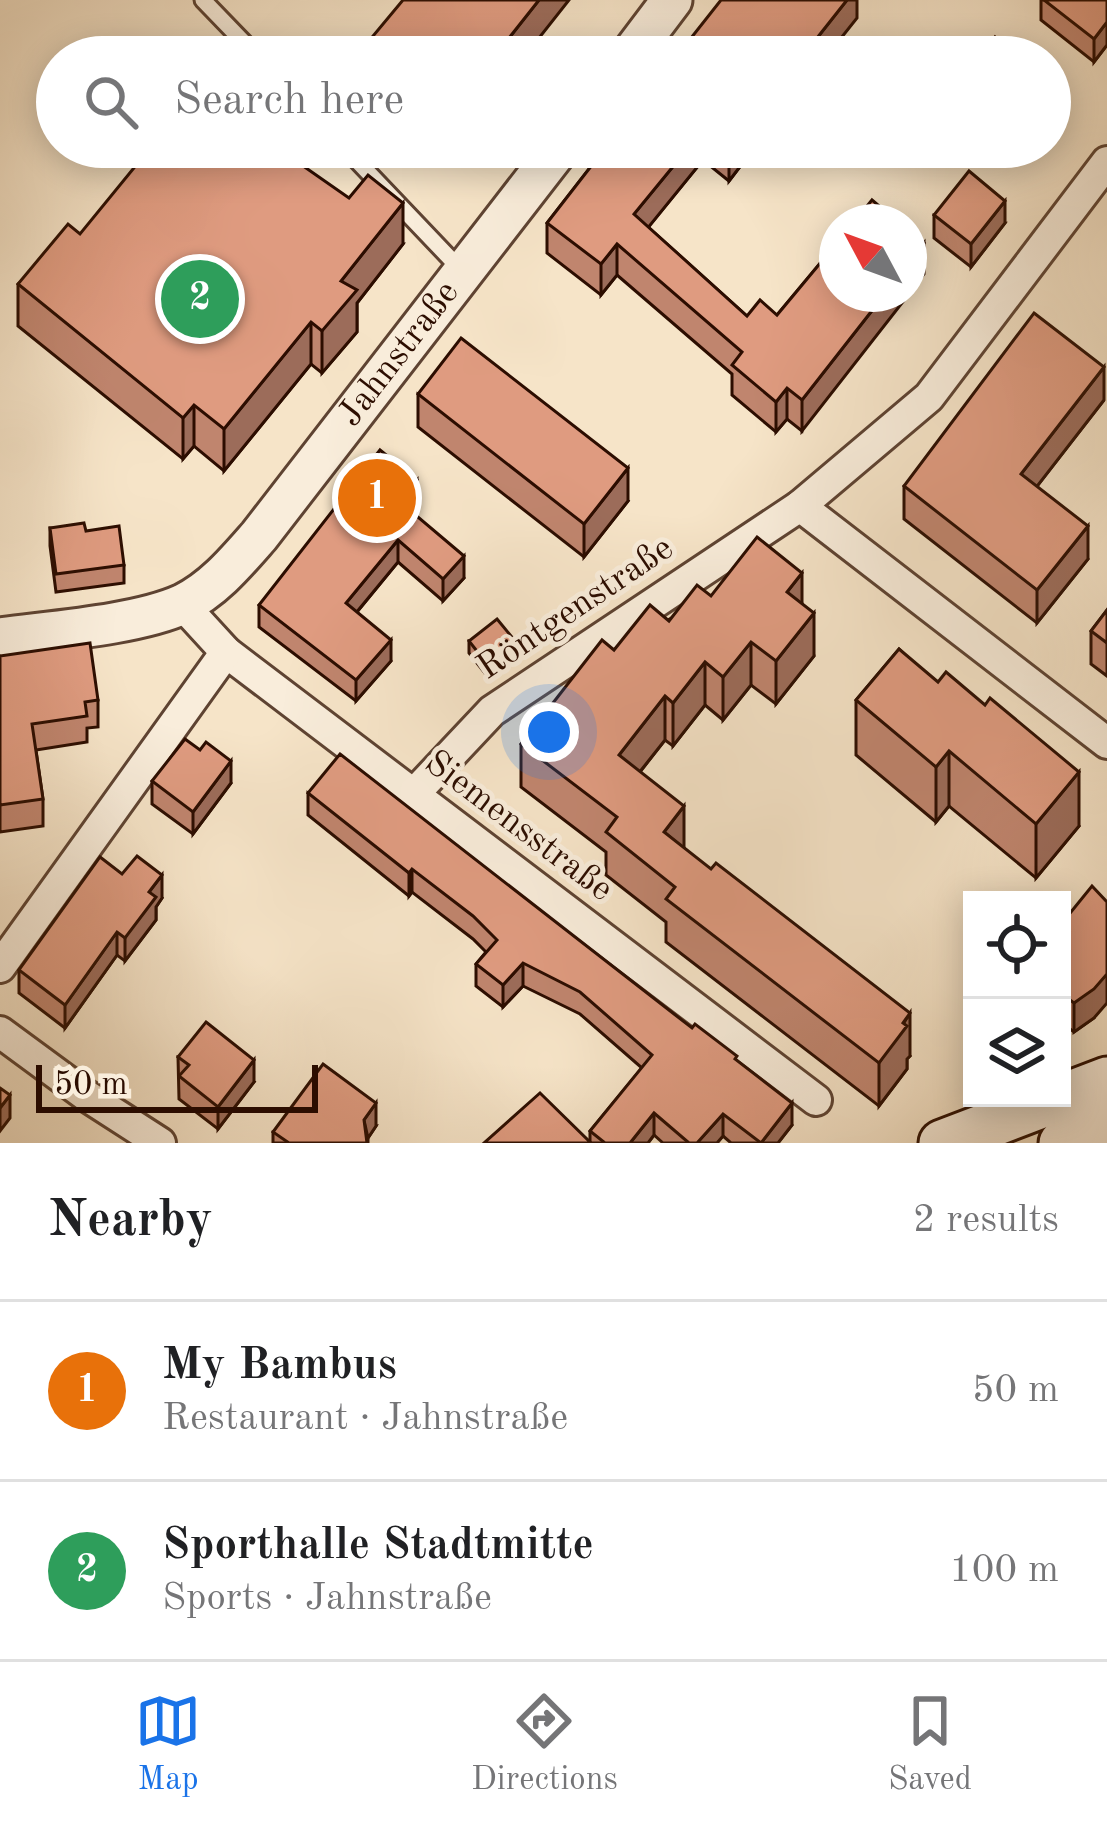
<!DOCTYPE html>
<html lang="en">
<head>
<meta charset="utf-8">
<style>
  body { margin:0; font-family:"Old Standard TT",serif; background:#f6f6f6; color:#202124 }
  .controls { position:absolute; right:36px; bottom:36px; display:grid; overflow:hidden; border-radius:0px; box-shadow:0 6px 30px #0003 }
  .controls button { width:108px; height:108px; display:grid; place-items:center; padding:0; border:0; border-bottom:3px solid #e0e0e0; background:#fff; color:#202124; font:60px sans-serif }
  .compass { position:absolute; left:819px; top:204px; width:108px; height:108px; border-radius:50%; background:#fff; box-shadow:0 6px 30px #0003; rotate:311deg }
  .scale { position:absolute; left:36px; bottom:30px; width:282px; box-sizing:border-box; padding-left:12px; border:6px solid #2c0d00; border-top:0; font-size:33px; line-height:42px; white-space:nowrap; color:#2c0d00; -webkit-text-stroke:9px #f9eddb; paint-order:stroke }
  .you { position:absolute; left:549px; top:732px; width:42px; height:42px; margin:-30px; border:9px solid #fff; border-radius:50%; background:#1a73e8; box-shadow:0 0 0 18px #1a73e833 }
  .badge { display:grid; place-items:center; width:78px; height:78px; border-radius:50%; background:#1a73e8; color:#fff; font-size:39px; font-weight:700 }
  .pin { position:absolute; translate:-50% -50%; border:6px solid #fff; box-shadow:0 3px 12px #0006 }
  .list { margin:0; padding:0; list-style:none }
  h2 { display:flex; justify-content:space-between; align-items:center; height:156px; margin:0; padding:0 48px; font-size:51px }
  h2 small { font-size:39px; font-weight:400; color:#757577 }
  .list li { display:grid; grid-template-columns:78px 1fr auto; gap:36px; align-items:center; box-sizing:border-box; height:180px; padding:0 48px; border-top:3px solid #e0e0e0 }
  .list b { display:block; font-size:45px; white-space:nowrap }
  .list p { margin:0; font-size:39px; white-space:nowrap; color:#757577 }
  .list em { font-size:39px; font-style:normal; color:#757577 }
  .icon { flex:none; width:66px; height:66px; fill:none; stroke:currentColor; stroke-width:2; stroke-linecap:round; stroke-linejoin:round }
  .map { position:relative; flex:none; width:1107px; height:1143px; overflow:hidden }
  .search { position:absolute; background:#fff; box-shadow:0 6px 30px #0003; left:36px; right:36px; top:36px; height:132px; display:flex; align-items:center; gap:30px; box-sizing:border-box; padding:0 42px; border-radius:66px; color:#757577; font-size:45px }
  .sheet { height:516px; background:#fff }
  nav { display:flex; justify-content:space-around; align-items:center; box-sizing:border-box; height:168px; border-top:3px solid #e0e0e0; background:#fff; font-size:33px; color:#757577 }
  nav a { display:grid; justify-items:center; gap:6px }
  nav .on { color:#1a73e8 }
  .map>svg:first-child { display:block }
</style>
</head>
<body>
<div class="map">
<svg width="1107" height="1143" viewBox="0 0 1107 1143">
  <rect width="100%" height="100%" fill="#f6e4c8"/>
  <filter id="stains"><feTurbulence type="fractalNoise" baseFrequency=".00167" numOctaves="4"/><feColorMatrix values="0 0 0 0 .2 0 0 0 0 .09 0 0 0 0 .02 0 0 0 .5 -.17"/></filter>
  <radialGradient id="worn" r=".72"><stop offset=".6" stop-color="#630" stop-opacity="0"/><stop offset="1" stop-color="#630" stop-opacity=".3"/></radialGradient>
  <g fill="none" stroke-linecap="round" stroke-linejoin="round">
    <!-- service casing -->
    <g stroke="#5e4332" stroke-width="21">
      <g id="service">
        <path d="M203 0 258 57"/>
        <path d="M344 147 462 271"/>
      </g>
    </g>
    <!-- minor casing -->
    <g stroke="#5e4332" stroke-width="36">
      <g id="minor">
        <path d="M800 506 1107 743"/>
        <path d="M182 604 226 652 816 1100"/>
        <path d="M412 796 492 711 800 506 929 397 1107 162"/>
        <path d="M0 967 226 652"/>
        <path d="M0 1032 87 1096 160 1143"/>
      </g>
    </g>
    <!-- tertiary casing -->
    <g stroke="#5e4332" stroke-width="45">
      <g id="tertiary">
        <path d="M629 57 672 0"/>
        <path id="s1" d="M0 638C51 631 137 625 183 604 214 589 237 561 259 536L560 147"/>
      </g>
    </g>
    <!-- secondary casing -->
    <g stroke="#2c0d00" stroke-width="51">
      <g id="secondary">
        <path d="M942 1143 1107 1080"/>
        <path d="M1062 1143 1107 1125"/>
      </g>
    </g>
    <!-- service -->
    <use href="#service" stroke="#f9eddb" stroke-width="15"/>
    <!-- minor -->
    <use href="#minor" stroke="#f9eddb" stroke-width="30"/>
    <!-- tertiary -->
    <use href="#tertiary" stroke="#f9eddb" stroke-width="39"/>
    <!-- secondary -->
    <use href="#secondary" stroke="#f9eddb" stroke-width="45"/>
  </g>
  <!-- wall -->
  <g fill="#c0856e" stroke="#2c0d00" stroke-width="3">
    <path d="M1041 0H1107V45L1094 62 1041 20Z"/>
    <path d="M606 147H755L729 181 703 160 648 227 747 316 777 315 837 243 802 431 787 419 776 432 732 395V374L617 275 601 295 547 253V223Z"/>
    <path d="M980 147H1012L999 163Z"/>
    <path d="M934 215 1005 223 971 267 934 238Z"/>
    <path d="M80 234 403 244 357 303V332L322 373 311 364 224 471 194 446 183 459 18 326V284Z"/>
    <path d="M418 394 628 501 584 557 418 427Z"/>
    <path d="M1104 400 1037 486 1088 559 1037 623 904 519V486Z"/>
    <path d="M417 502 410 510 464 578 443 601 398 562 357 612 391 661 356 701 259 627V605Z"/>
    <path d="M50 528 86 531 124 565V583L56 592 50 546Z"/>
    <path d="M711 596 802 604 814 656 776 704 751 685 723 720 705 705 673 746 665 740 640 772 684 848 910 1056 907 1059V1069L879 1106 666 942V922L606 875V852L521 787V744L614 650Z"/>
    <path d="M1107 610V676L1091 664V631Z"/>
    <path d="M469 641 516 654 487 676 469 653Z"/>
    <path d="M899 649 1079 826 1036 878 949 806 936 822 856 755V700Z"/>
    <path d="M0 656 98 700V727L87 728V742L36 750 43 799V826L0 832Z"/>
    <path d="M200 750 231 783 193 834 152 804V781Z"/>
    <path d="M308 793 692 1028 737 1061 792 1125 778 1143H731L723 1136 717 1143H663L654 1135 648 1143H484L590 1142V1131L642 1068 580 1014 523 986 503 1007 476 986V964L486 952 473 939 412 892 409 896 308 815Z"/>
    <path d="M122 874 162 898 156 907V920L125 961 117 955 65 1028 19 993V970Z"/>
    <path d="M1062 923 1094 1018 1074 1032 1062 1023Z"/>
    <path d="M178 1057 254 1082 218 1129 179 1099Z"/>
    <path d="M376 1126 368 1138V1143H273V1132Z"/>
  </g>
  <!-- shaded-wall -->
  <g fill="#9c6c5a" stroke="#2c0d00" stroke-width="3">
    <path d="M539 0H569L524 57H494Z"/>
    <path d="M847 0H857V18L826 57H802Z"/>
    <path d="M1107 22V45L1094 62V39Z"/>
    <path d="M689 147H703V160L634 245V214Z"/>
    <path d="M731 147H755L729 181V150Z"/>
    <path d="M999 147H1012L999 163Z"/>
    <path d="M1005 201V223L971 267V244Z"/>
    <path d="M403 203V244L357 303V332L322 373V331L341 281Z"/>
    <path d="M924 243V274L909 293V263Z"/>
    <path d="M617 244V275L601 295V264Z"/>
    <path d="M885 294H909L802 431V400Z"/>
    <path d="M311 322V364L224 471V429Z"/>
    <path d="M1104 367V400L1021 507V474Z"/>
    <path d="M787 388V419L776 432V402Z"/>
    <path d="M194 405V446L183 459V418Z"/>
    <path d="M628 468V501L584 557V524Z"/>
    <path d="M417 480V502L399 523V501Z"/>
    <path d="M1088 526V559L1037 623V590Z"/>
    <path d="M398 540V562L346 625V603Z"/>
    <path d="M464 556V578L443 601V579Z"/>
    <path d="M802 573V616L787 592Z"/>
    <path d="M814 613V656L776 704V661Z"/>
    <path d="M391 640V661L356 701V680Z"/>
    <path d="M516 642V654L487 676V664Z"/>
    <path d="M751 642V685L723 720V677Z"/>
    <path d="M705 662V705L673 746V703Z"/>
    <path d="M665 696V740L619 798V755Z"/>
    <path d="M949 751V806L936 822V767Z"/>
    <path d="M231 761V783L193 834V812Z"/>
    <path d="M1079 772V826L1036 878V824Z"/>
    <path d="M684 806V849L664 832Z"/>
    <path d="M412 869V892L409 896V873Z"/>
    <path d="M162 875V898L156 907V920L125 961V938L149 892Z"/>
    <path d="M117 932V955L65 1028V1005Z"/>
    <path d="M523 963V986L503 1007V985Z"/>
    <path d="M1107 974V1003L1094 1018 1074 1032V1003Z"/>
    <path d="M910 1013V1056L907 1059V1069L879 1106V1063Z"/>
    <path d="M254 1060V1082L218 1129V1107Z"/>
    <path d="M10 1095V1118L0 1131V1108Z"/>
    <path d="M376 1103V1126L368 1138 364 1120Z"/>
    <path d="M792 1103V1125L778 1143H761Z"/>
    <path d="M654 1113V1135L648 1143H630Z"/>
    <path d="M723 1114V1136L717 1143H697Z"/>
  </g>
  <!-- building -->
  <g fill="#df9b80" stroke="#2c0d00" stroke-width="3">
    <path d="M403 0H539L494 57H360L358 54Z"/>
    <path d="M721 0H847L802 57H676Z"/>
    <path d="M1044 0H1107V22L1094 39Z"/>
    <path d="M995 37 1019 57H979Z"/>
    <path d="M151 147H276L349 198 368 175 403 203 341 281 357 290 322 331 311 322 224 429 194 405 183 418 18 284 68 224 80 234Z"/>
    <path d="M606 147H689L634 214 747 316 760 300 777 315 837 243V294H885L802 400 787 388 776 402 732 365 742 352 617 244 601 264 547 223Z"/>
    <path d="M969 171 1005 201 971 244 934 215Z"/>
    <path d="M872 200 898 222H854Z"/>
    <path d="M909 231 924 243 909 263Z"/>
    <path d="M1034 313 1104 367 1021 474 1088 526 1037 590 904 486Z"/>
    <path d="M461 338 628 468 584 524 418 394Z"/>
    <path d="M380 450 417 480 399 501 464 556 443 579 398 540 346 603 391 640 356 680 259 605Z"/>
    <path d="M84 523 86 531 119 526 124 565 56 574 50 528Z"/>
    <path d="M757 537 802 573 787 592 814 613 776 661 751 642 723 677 705 662 673 703 665 696 619 755 684 806 664 832 711 869 716 863 910 1013 903 1023 907 1026 879 1063 666 899 675 887 606 832 617 817 521 744 602 640 614 650 650 605 669 621 697 585 711 596Z"/>
    <path d="M1107 610V643L1091 631Z"/>
    <path d="M497 619 516 642 487 664 469 641Z"/>
    <path d="M90 643 98 700 85 702 87 716 32 724 43 799 0 805V656Z"/>
    <path d="M899 649 938 682 946 672 985 705 990 698 1079 772 1036 824 949 751 936 767 856 700Z"/>
    <path d="M185 739 200 750 206 742 231 761 193 812 152 781Z"/>
    <path d="M340 754 692 1028 695 1024 737 1056 735 1059 792 1103 761 1143 723 1114 697 1143H689L654 1113 630 1143H605L590 1131 652 1055 580 992 523 963 503 985 476 964 497 940 473 916 412 869 409 873 308 793Z"/>
    <path d="M137 856 162 875 149 892 156 897 125 938 117 932 65 1005 19 970 100 857 122 874Z"/>
    <path d="M1092 886 1107 902V974L1094 989 1074 1003 1062 994V923Z"/>
    <path d="M206 1022 254 1060 218 1107 179 1076 189 1065 178 1057Z"/>
    <path d="M323 1064 376 1103 364 1120 367 1143H289L273 1132Z"/>
    <path d="M0 1088 10 1095 0 1108Z"/>
    <path d="M540 1093 591 1143H484Z"/>
  </g>
  <g text-anchor="middle" dominant-baseline="central" stroke-width="10" stroke-linejoin="round" paint-order="stroke">
    <!-- street labels -->
    <g font-size="36" fill="#2c0d00" stroke="#f9eddb">
      <text stroke="none"><textPath href="#s1" startOffset="519">Jahnstraße</textPath></text>
      <text transform="translate(576 609) rotate(-34)">Röntgenstraße</text>
      <text transform="translate(518 827) rotate(37)">Siemensstraße</text>
    </g>
  </g>
  <rect width="100%" height="100%" filter="url(#stains)"/>
  <rect width="100%" height="100%" fill="url(#worn)"/>
</svg>
<div class="controls">
<button><svg class="icon" aria-label="locate" viewBox="0 0 24 24"><circle cx="12" cy="12" r="6"/><path d="M12 2v4M12 18v4M2 12h4M18 12h4"/></svg></button>
<button><svg class="icon" aria-label="layers" viewBox="0 0 24 24"><path d="M12 4l9 5-9 5-9-5zM3 14l9 5 9-5"/></svg></button>
</div>
<svg class="compass" viewBox="-18 -18 36 36"><path d="M0-13l5 13h-10z" fill="#e53935"/><path d="M0 13l5-13h-10z" fill="#757577"/></svg>
<div class="scale">50 m</div>
<div class="you"></div>
<div class="pin badge" style="left:377px;top:498px;background:#e8710a">1</div>
<div class="pin badge" style="left:200px;top:299px;background:#2e9e5b">2</div>
<div class="search"><svg class="icon" aria-label="search" viewBox="0 0 24 24"><circle cx="10" cy="10" r="6"/><path d="M15 15l6 6"/></svg>Search here</div>
</div>
<section class="sheet">
<h2>Nearby<small>2 results</small></h2>
<ul class="list">
<li><span class="badge" style="background:#e8710a">1</span><div><b>My Bambus</b><p>Restaurant · Jahnstraße</p></div><em>50 m</em></li>
<li><span class="badge" style="background:#2e9e5b">2</span><div><b>Sporthalle Stadtmitte</b><p>Sports · Jahnstraße</p></div><em>100 m</em></li>
</ul>
</section>
<nav>
<a class="on"><svg class="icon" aria-label="map" viewBox="0 0 24 24"><path d="M3 6l6-2 6 2 6-2v14l-6 2-6-2-6 2zM9 4v14M15 6v14"/></svg>Map</a>
<a><svg class="icon" aria-label="directions" viewBox="0 0 24 24"><path d="M12 3l9 9-9 9-9-9zM9 14v-3h6M13 9l2 2-2 2"/></svg>Directions</a>
<a><svg class="icon" aria-label="saved" viewBox="0 0 24 24"><path d="M7 4h10v16l-5-4-5 4z"/></svg>Saved</a>
</nav>
</body>
</html>
